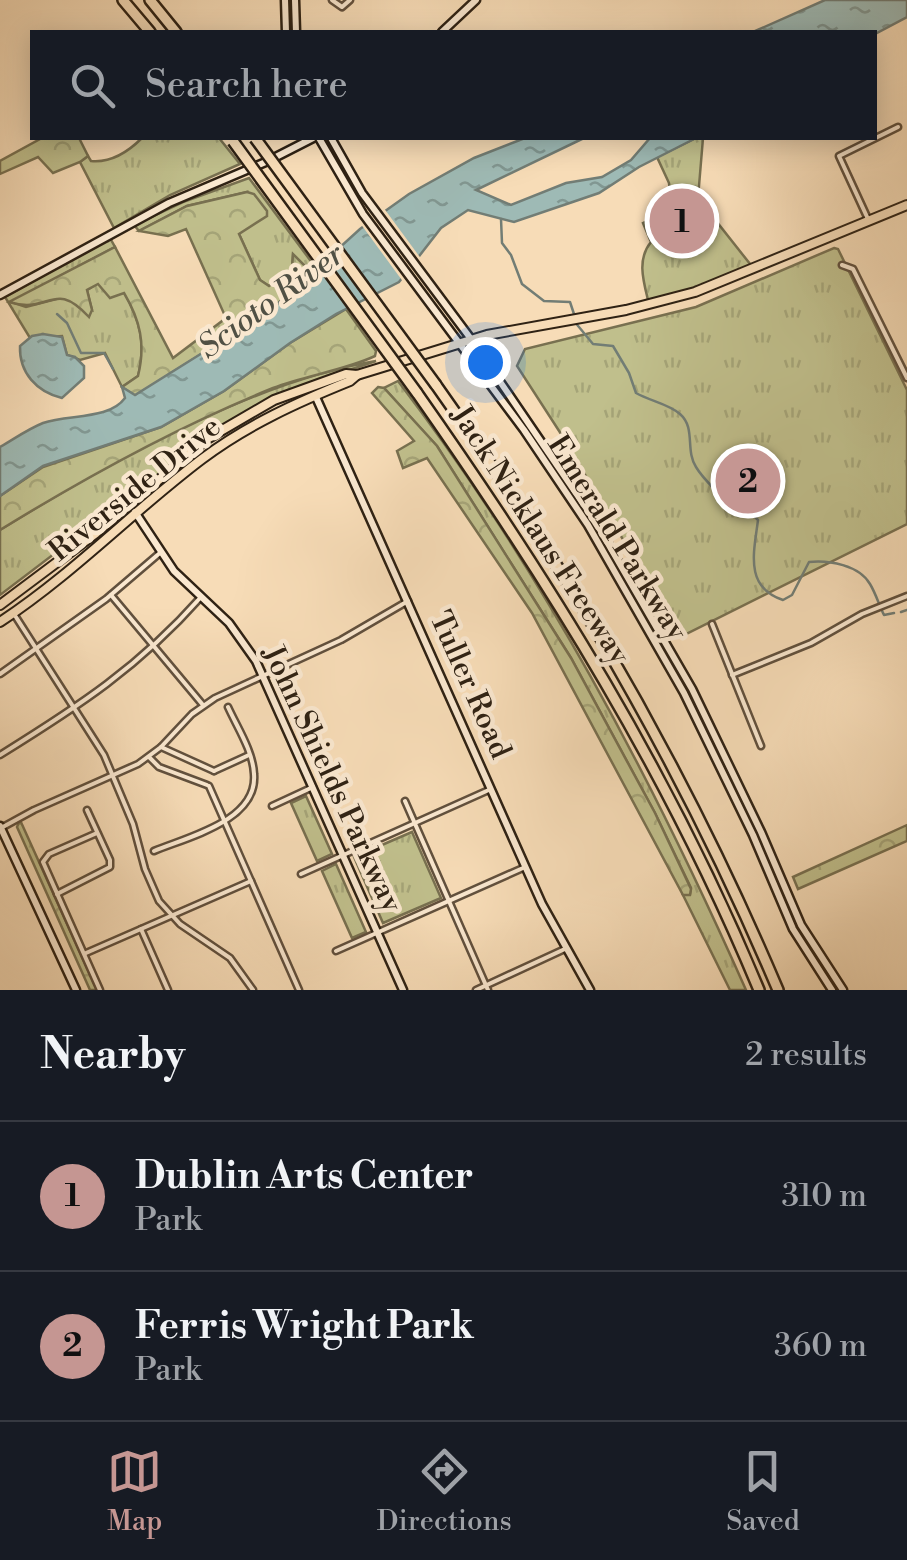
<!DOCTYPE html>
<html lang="en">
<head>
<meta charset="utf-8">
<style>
  body { margin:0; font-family:"Libre Bodoni",serif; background:#20242c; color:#f1f3f6 }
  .you { position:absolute; left:485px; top:362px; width:35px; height:35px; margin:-25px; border:8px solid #fff; border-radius:50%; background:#1a73e8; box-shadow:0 0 0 15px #1a73e833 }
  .badge { display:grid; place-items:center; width:65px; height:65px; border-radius:50%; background:#c59692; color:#111; font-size:32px; font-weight:700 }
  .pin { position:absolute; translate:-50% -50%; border:5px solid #fff; box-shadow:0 2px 10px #0006 }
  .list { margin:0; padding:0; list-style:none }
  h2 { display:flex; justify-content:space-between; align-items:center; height:130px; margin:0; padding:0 40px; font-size:42px }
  h2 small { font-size:32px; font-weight:400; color:#9ea1a6 }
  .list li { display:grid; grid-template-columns:65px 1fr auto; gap:30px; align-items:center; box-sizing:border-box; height:150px; padding:0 40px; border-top:2px solid #363941 }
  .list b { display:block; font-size:38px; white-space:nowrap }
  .list p { margin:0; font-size:32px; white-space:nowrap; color:#9ea1a6 }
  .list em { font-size:32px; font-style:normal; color:#9ea1a6 }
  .icon { flex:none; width:55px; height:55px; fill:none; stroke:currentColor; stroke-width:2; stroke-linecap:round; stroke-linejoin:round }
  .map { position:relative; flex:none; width:907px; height:990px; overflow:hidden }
  .search { position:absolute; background:#171b24; box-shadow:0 5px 25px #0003; left:30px; right:30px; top:30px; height:110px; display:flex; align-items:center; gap:25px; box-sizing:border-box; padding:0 35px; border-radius:0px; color:#9ea1a6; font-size:38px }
  .sheet { height:430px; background:#171b24 }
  nav { display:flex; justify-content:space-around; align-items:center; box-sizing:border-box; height:140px; border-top:2px solid #363941; background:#171b24; font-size:28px; color:#9ea1a6 }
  nav a { display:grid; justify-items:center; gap:5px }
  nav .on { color:#c59692 }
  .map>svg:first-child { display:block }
</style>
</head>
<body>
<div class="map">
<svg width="907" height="990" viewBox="0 0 907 990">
  <defs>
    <pattern id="grass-tufts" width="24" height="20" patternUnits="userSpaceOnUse" patternTransform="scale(2.5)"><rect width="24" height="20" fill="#c0bf8c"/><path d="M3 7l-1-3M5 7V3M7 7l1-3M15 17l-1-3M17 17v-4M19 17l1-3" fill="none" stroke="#a5a478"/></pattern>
    <pattern id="forest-crowns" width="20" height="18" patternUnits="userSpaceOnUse" patternTransform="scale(2.5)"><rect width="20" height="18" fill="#c0bf8c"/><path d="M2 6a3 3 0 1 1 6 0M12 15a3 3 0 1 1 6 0" fill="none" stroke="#a5a478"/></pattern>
    <pattern id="water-ripples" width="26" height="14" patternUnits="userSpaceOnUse" patternTransform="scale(2.5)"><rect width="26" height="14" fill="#9ebab5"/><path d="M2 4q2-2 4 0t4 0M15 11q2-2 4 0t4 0" fill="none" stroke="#819792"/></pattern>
  </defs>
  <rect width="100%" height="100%" fill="#f7dcb7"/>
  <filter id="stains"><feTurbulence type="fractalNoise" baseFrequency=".002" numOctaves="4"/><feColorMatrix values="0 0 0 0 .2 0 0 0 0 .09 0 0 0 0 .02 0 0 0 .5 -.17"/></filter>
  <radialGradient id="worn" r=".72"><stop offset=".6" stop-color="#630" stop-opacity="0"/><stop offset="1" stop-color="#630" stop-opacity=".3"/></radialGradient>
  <!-- grass -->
  <g fill="url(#grass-tufts)" stroke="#787050" stroke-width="2.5">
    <path d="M142 138H219L240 164 170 195 114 228 80 162 88 156 91 161C111 163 128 152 142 138Z"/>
    <path d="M696 138H703L698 198 754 269 649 304C644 283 636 260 651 242L643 223 672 208 669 183 657 157Z"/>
    <path d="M249 178 316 268 311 272 293 255 292 269 269 286 260 280 239 234 247 192 187 206 139 231 134 225 183 202Z"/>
    <path d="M110 238 115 247 11 302 26 307 64 297 92 310 87 290 98 283 124 292C140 320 146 344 138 376L122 387 105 353 80 360 67 355 62 336 30 338 5 297Z"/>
    <path d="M834 248 838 249 907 390V524L680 637 563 437 517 366 525 349 696 307Z"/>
    <path d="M376 361 287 391 225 424 0 595V530C108 463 254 381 376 361Z"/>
    <path d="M398 381C541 568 651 776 746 990H730L683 895 690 894 691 888 655 813 571 658 437 446 384 388Z"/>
    <path d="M306 796 332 854 317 861 291 803Z"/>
    <path d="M412 832 441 898 383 923 354 857Z"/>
    <path d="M336 864 366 932 352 938 322 871Z"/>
  </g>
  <!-- forest -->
  <g fill="url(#forest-crowns)" stroke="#787050" stroke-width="2.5">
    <path d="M42 138H79L88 156 80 162 53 173 38 157 0 174V161Z"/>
    <path d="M247 192 254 194 267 211V216L239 234 260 280 269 286 292 269 293 254 311 272 271 310 135 396 122 387 138 376C146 344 140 320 124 293L110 298 98 284 87 290 92 310 89 317C53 278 51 315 9 302L115 247 173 358 226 318 186 229 168 236 139 231 187 206Z"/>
    <path d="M346 309 376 351 375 356C343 371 306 375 273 388 179 426 86 477 0 530V496L43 467 161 427 224 391 290 343Z"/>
    <path d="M378 387 384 388 437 446 571 658 655 813 691 889 690 895H683L532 613 427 458 403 468 397 451 414 441 372 393Z"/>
    <path d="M20 820 97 990H90L17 827Z"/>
    <path d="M907 825V841L798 889 793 877Z"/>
  </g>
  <!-- water -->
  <g fill="url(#water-ripples)" stroke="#727d75" stroke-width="2.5">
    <path d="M825 0H907V17L875 34 753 32Z"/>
    <path d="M525 138H584L476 190 511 205 566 183 602 177 631 160 650 138H696L639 167 599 193 514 222 468 210 441 228 399 282 336 314 290 343 224 391 161 427 43 466 0 496V447C14 439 28 429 43 423 69 414 109 420 125 398L122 387 135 395 271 310 360 229 409 194 474 158Z"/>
    <path d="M43 334 62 337 67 355 75 357 84 366V378L62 398C37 392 19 373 20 346L32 336Z"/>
  </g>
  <!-- pier -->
  <path fill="#f7dcb7" d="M383 207 422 260 404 283 360 223Z"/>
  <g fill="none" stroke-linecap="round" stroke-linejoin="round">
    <!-- stream -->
    <g stroke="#727d75" stroke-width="2.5">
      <path d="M501 219 502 243 511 255 522 284 544 301 570 302 574 314"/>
      <path d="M57 314 67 323 81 353H104L113 369"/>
      <path d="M574 321 593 344 613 346 629 373 636 393C650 401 669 404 680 414 696 428 685 450 696 467 703 479 714 488 723 498L734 496 758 520C754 552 744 587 783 600L792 595 809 562C829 560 859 565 870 584 876 594 879 605 884 615L894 613"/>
      <path d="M901 612 907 610"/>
    </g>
    <!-- street casing -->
    <g stroke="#61503d" stroke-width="9">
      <g id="street">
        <path d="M332 0 342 7 350 0"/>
        <path d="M868 219 839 156 898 127"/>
        <path d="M842 265 853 269 907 378"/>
        <path d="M111 595 203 705"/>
        <path d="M14 614 104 755 133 824 145 869 159 901 180 924 230 958 253 990"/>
        <path d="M712 624 761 746"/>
        <path d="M0 674 106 599 161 552"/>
        <path d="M732 675 811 643 862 614 907 596"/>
        <path d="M161 747 214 771"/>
        <path d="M0 755C79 706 139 667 201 597"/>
        <path d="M149 757 159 767 207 785"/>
        <path d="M214 771 249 755"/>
        <path d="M209 786 299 990"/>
        <path d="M405 801 488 990"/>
        <path d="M272 806 313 787"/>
        <path d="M1 828 34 810 138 764 161 747 192 714 215 698 341 640 408 601"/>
        <path d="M97 833 49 854 43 862 100 990"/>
        <path d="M154 851C187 837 258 821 254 774 253 751 237 727 228 707"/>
        <path d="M301 874 491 789"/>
        <path d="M57 894 110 867V860L87 810"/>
        <path d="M141 929 168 990"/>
        <path d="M336 951 523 868"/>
        <path d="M86 953 251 881"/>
        <path d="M476 990 567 948"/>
      </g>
    </g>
    <!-- secondary casing -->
    <g stroke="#2f2214" stroke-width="11">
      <g id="secondary">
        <path d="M285 0 286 32"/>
        <path d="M295 0 296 32"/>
        <path d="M442 32 476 0"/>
        <path d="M319 138 363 214 524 430 588 525 684 693 753 835 793 929 832 990"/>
        <path d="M331 138 362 193 471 339 595 521 692 689 761 832 801 925 843 990"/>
        <path d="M0 295 169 203 268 161 313 138"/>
        <path d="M315 395 542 904 590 990"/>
        <path d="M135 512 174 571 229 623 256 661 403 990"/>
        <path d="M0 826 76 990"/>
      </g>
    </g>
    <!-- primary casing -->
    <g stroke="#2f2214" stroke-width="12">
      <g id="primary">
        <path d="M0 605 96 533 207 439 274 400 346 374 357 375 487 335 626 310 695 292 907 205"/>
        <path d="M0 622C73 574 133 511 202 459 247 425 298 402 350 381L357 375"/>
      </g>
    </g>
    <!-- highway casing -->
    <g stroke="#2f2214" stroke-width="14">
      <g id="highway">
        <path d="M123 0 150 32"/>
        <path d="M150 0 176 32"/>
        <path d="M436 385C572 575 687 775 778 990"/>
        <path d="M417 393C552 585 669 773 759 990"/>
      </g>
    </g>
    <!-- street -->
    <use href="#street" stroke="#fae8d0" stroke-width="4"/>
    <!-- secondary -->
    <use href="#secondary" stroke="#fae8d0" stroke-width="6"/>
    <!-- primary -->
    <use href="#primary" stroke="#f7dcb7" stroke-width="8"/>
    <!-- highway -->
    <use href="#highway" stroke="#f7dcb7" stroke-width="9"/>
    <!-- highway-bridge casing -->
    <g stroke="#2f2214" stroke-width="14" stroke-linecap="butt">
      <g id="highway-bridge">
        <path d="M255 138 436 385"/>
        <path d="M233 141 417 393"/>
      </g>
    </g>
    <!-- highway-bridge -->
    <use href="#highway-bridge" stroke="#f7dcb7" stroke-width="9"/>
  </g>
  <g text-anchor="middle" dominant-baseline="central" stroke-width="9" stroke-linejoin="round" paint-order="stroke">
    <!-- street labels -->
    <g font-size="30" fill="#2f2214" stroke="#fae8d0">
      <text transform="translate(135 489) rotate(-39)">Riverside Drive</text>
      <text transform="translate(540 535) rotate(57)">Jack Nicklaus Freeway</text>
      <text transform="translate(617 538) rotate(58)">Emerald Parkway</text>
      <text transform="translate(470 685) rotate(66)">Tuller Road</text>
      <text transform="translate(332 779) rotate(65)">John Shields Parkway</text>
    </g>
    <!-- water labels -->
    <g font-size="32" font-style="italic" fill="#505044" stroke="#fae8d0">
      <text transform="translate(271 301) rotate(-36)">Scioto River</text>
    </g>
  </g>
  <rect width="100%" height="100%" filter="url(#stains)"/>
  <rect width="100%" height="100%" fill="url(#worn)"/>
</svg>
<div class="you"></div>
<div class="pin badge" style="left:682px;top:221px">1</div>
<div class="pin badge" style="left:748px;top:481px">2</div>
<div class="search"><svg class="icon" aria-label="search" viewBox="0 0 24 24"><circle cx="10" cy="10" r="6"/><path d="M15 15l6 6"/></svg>Search here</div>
</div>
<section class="sheet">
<h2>Nearby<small>2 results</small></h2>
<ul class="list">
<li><span class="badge">1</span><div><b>Dublin Arts Center</b><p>Park</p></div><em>310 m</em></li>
<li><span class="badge">2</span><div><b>Ferris Wright Park</b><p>Park</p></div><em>360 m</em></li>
</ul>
</section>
<nav>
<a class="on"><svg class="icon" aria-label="map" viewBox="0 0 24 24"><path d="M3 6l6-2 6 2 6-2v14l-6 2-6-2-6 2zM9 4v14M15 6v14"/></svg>Map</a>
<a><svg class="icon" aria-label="directions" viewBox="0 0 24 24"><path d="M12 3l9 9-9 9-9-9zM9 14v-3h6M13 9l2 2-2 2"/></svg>Directions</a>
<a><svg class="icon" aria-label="saved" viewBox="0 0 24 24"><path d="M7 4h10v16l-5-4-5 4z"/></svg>Saved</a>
</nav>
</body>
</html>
